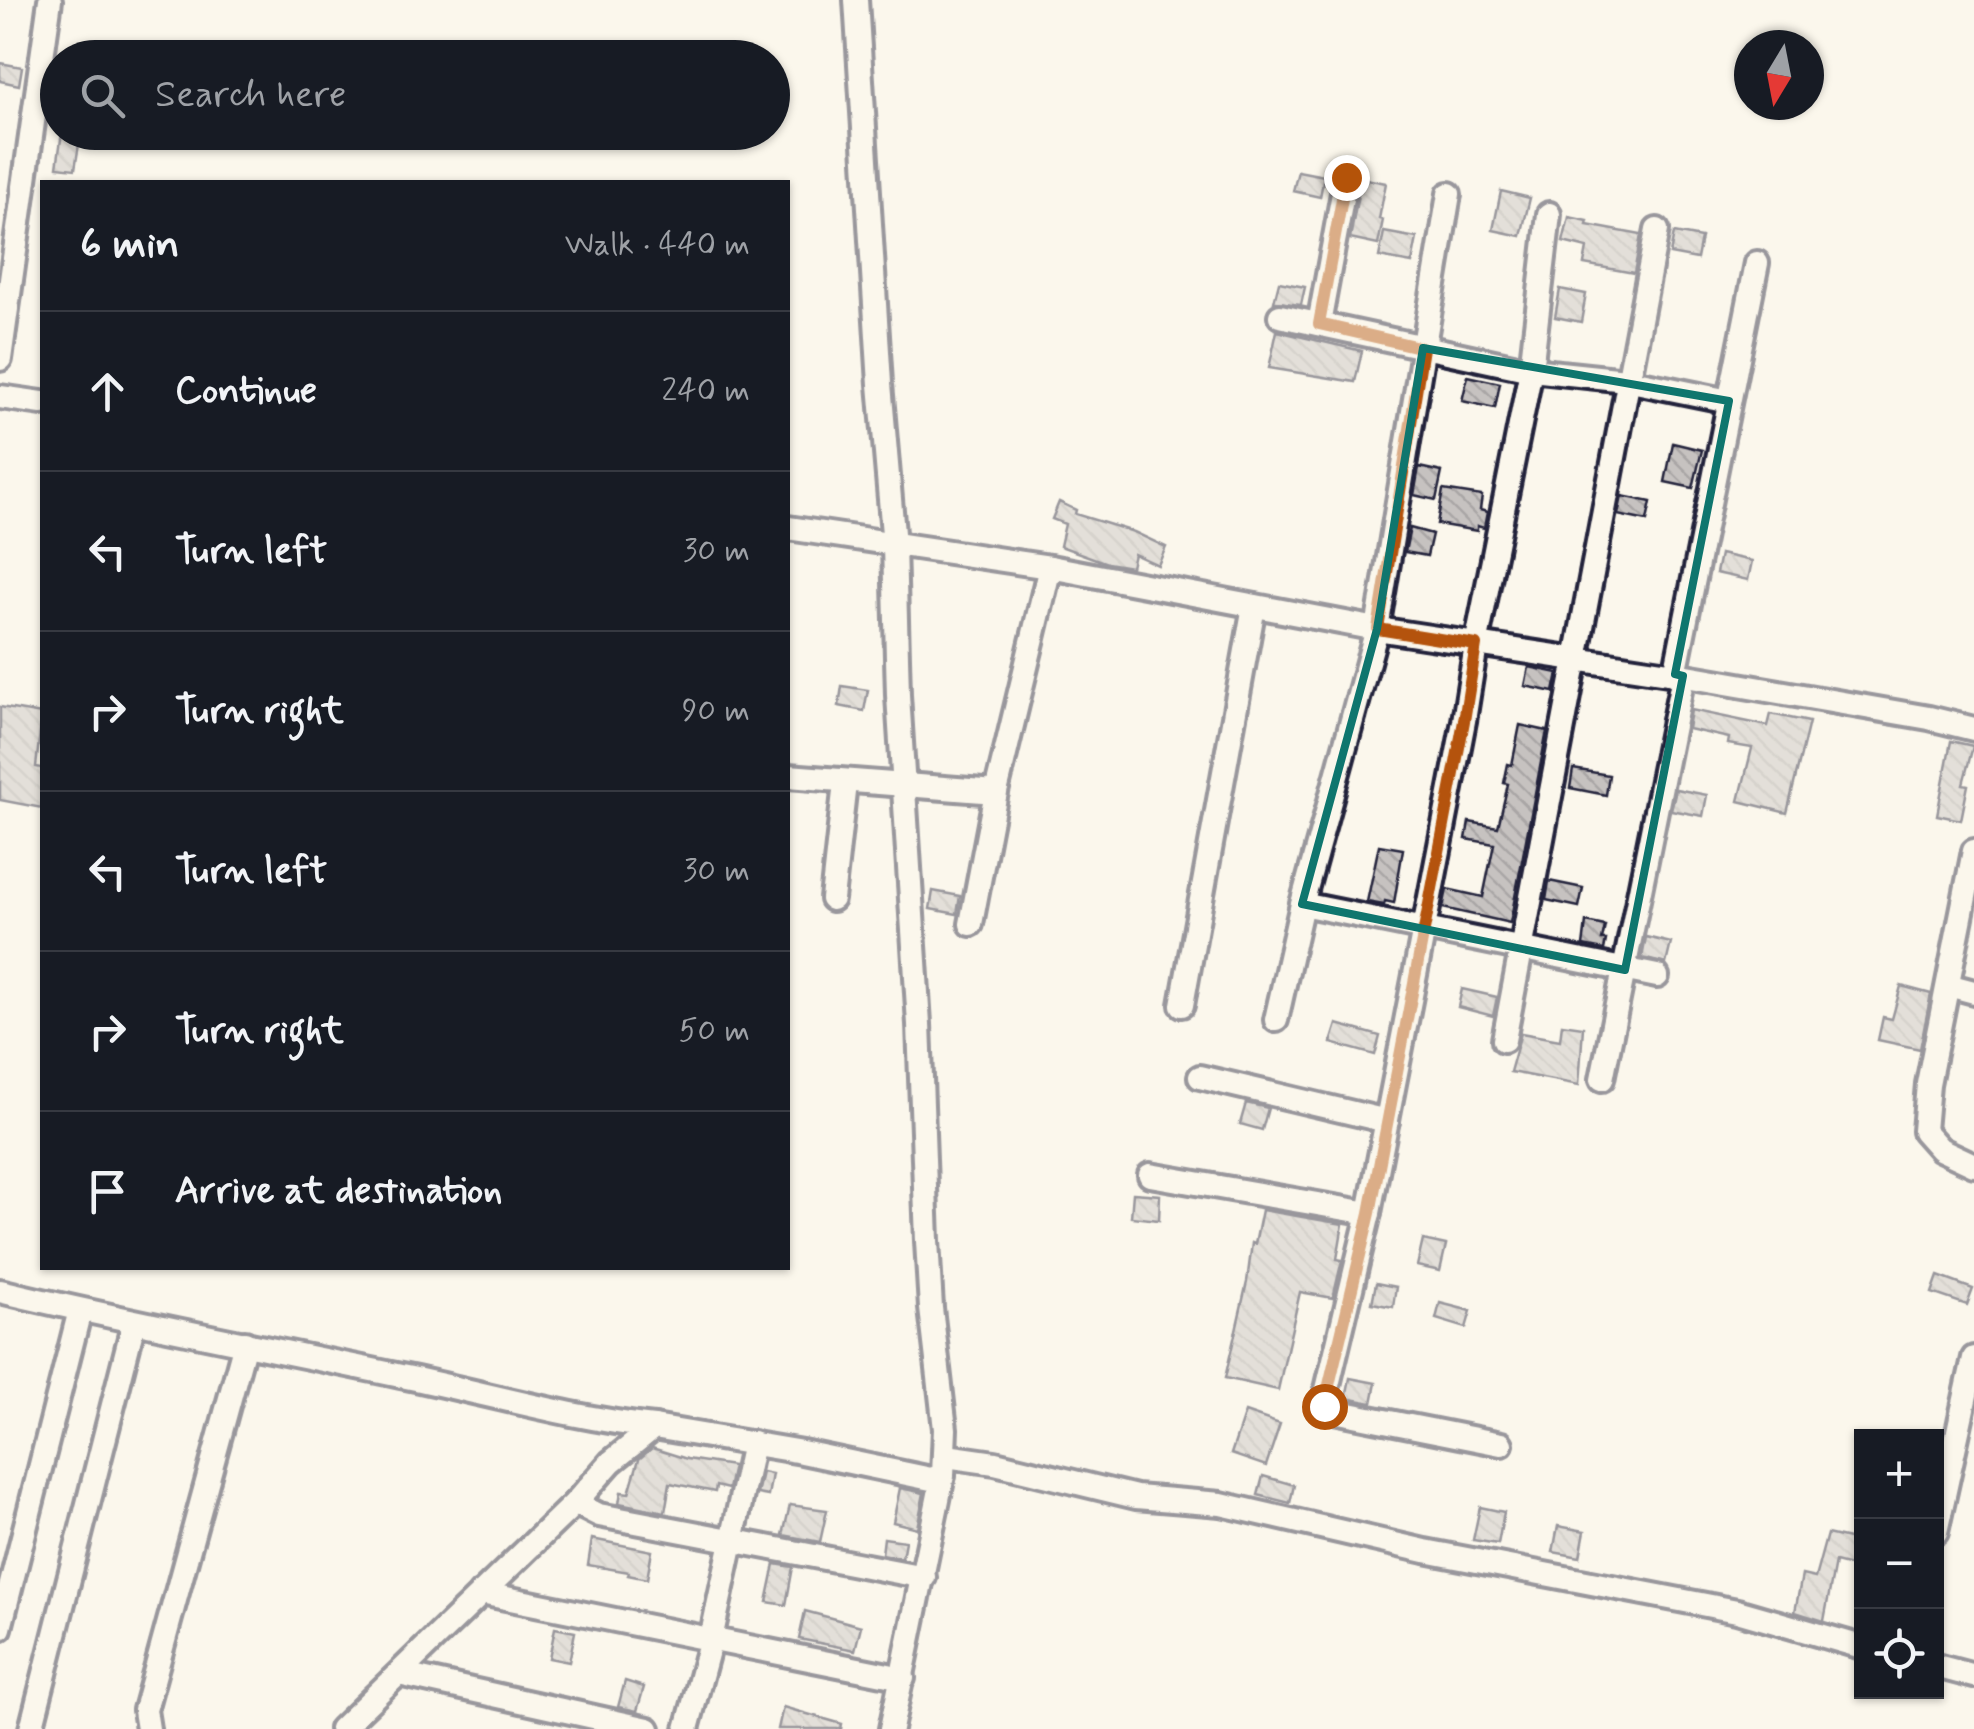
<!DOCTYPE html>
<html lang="en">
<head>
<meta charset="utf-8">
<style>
  body { margin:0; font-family:Mynerve,sans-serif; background:#20242c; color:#f1f3f6 }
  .controls { position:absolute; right:30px; bottom:30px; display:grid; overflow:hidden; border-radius:0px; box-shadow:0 2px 8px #0004 }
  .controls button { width:90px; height:90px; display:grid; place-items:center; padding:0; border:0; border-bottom:2px solid #363941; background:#171b24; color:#f1f3f6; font:50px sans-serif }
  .compass { position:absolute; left:1734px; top:30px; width:90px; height:90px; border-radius:50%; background:#171b24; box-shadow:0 2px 8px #0004; rotate:190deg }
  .stop { position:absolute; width:30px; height:30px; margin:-22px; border:8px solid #b45309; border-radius:50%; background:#fff }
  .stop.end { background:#b45309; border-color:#fff; box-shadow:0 2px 10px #0008 }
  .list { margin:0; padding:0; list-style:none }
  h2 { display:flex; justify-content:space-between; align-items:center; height:130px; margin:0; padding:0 40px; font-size:42px }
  h2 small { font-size:32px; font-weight:400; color:#9ea1a6 }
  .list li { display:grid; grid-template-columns:65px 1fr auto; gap:30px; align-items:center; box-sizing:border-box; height:160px; padding:0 40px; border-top:2px solid #363941 }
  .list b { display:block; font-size:38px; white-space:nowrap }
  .list em { font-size:32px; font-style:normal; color:#9ea1a6 }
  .icon { flex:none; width:55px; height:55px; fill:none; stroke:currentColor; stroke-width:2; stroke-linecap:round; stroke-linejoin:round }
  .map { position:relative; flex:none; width:1974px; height:1729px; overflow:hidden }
  .search { position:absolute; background:#171b24; box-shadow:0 2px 8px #0004; left:40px; top:40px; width:750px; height:110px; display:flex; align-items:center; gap:25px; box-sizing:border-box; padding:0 35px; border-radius:55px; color:#9ea1a6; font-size:38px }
  .panel { position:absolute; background:#171b24; box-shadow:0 2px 8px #0004; left:40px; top:180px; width:750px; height:1090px; border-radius:0px }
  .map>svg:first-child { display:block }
</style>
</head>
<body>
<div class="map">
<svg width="1974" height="1729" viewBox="0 0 1974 1729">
  <defs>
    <pattern id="building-back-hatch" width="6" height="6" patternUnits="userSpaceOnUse" patternTransform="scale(2.5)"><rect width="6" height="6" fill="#c6c2c0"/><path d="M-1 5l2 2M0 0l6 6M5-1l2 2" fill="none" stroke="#aaa6a6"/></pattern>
  </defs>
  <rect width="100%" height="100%" fill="#fbf7ec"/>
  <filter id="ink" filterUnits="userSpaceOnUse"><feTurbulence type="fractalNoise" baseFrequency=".01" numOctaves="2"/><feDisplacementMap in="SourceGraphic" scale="20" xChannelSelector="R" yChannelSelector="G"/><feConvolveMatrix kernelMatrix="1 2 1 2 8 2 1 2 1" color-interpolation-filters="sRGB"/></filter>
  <g filter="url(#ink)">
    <!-- building -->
    <g fill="url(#building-back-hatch)" stroke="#22223b" stroke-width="2.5">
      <path d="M0 63 22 67 19 85 0 81Z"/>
      <path d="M62 132H81L75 169 57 167Z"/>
      <path d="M1298 171 1324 176 1320 197 1293 191Z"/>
      <path d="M1361 178 1386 183 1379 219 1383 220 1378 245 1350 239Z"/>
      <path d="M1501 191 1530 198 1521 236 1493 230Z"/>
      <path d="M1569 217 1588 221 1587 225 1641 235 1634 273 1584 264 1587 248 1563 242Z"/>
      <path d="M1384 232 1417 238 1412 263 1379 257Z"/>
      <path d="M1674 233 1701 238 1697 259 1670 254Z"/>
      <path d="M1279 282 1305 287 1301 305 1274 302Z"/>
      <path d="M1560 289 1586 294 1581 322 1555 317Z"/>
      <path d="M1277 331 1362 351 1355 382 1269 368Z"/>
      <path d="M1468 376 1500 383 1495 408 1462 401Z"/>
      <path d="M1673 443 1702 450 1693 488 1665 482Z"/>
      <path d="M1419 467 1442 472 1436 500 1414 495Z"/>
      <path d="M1443 490 1482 496 1480 510 1487 512 1484 528 1477 526V531L1437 524Z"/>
      <path d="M1622 496 1651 502 1647 521 1618 515Z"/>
      <path d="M1059 502 1076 510 1075 514 1134 532 1166 547 1158 565 1134 554 1131 567 1107 563 1060 546 1065 524 1052 519Z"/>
      <path d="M1410 528 1432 534 1427 556 1405 552Z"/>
      <path d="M1720 554 1752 561 1748 580 1716 573Z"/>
      <path d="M1529 667 1558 673 1554 692 1525 686Z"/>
      <path d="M842 686 868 690 864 711 839 706Z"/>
      <path d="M0 707 42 714 36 767 42 768V808L0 800Z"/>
      <path d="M1691 710 1768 726 1771 714 1809 722 1787 813 1739 801 1752 748 1728 744 1729 738 1688 729Z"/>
      <path d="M1520 725 1547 731 1510 923 1443 908 1447 889 1483 897 1494 844 1466 839 1469 822 1498 827 1508 784 1504 783 1508 764 1512 765Z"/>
      <path d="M1951 741 1973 746 1963 784 1968 785 1961 820 1937 815Z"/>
      <path d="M1573 769 1609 775 1606 795 1570 788Z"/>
      <path d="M1676 789 1707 795 1703 816 1671 810Z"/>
      <path d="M1379 845 1403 849 1394 903 1385 901 1384 905 1367 902Z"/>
      <path d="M1549 881 1583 888 1579 907 1546 900Z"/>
      <path d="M933 891 960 896 957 914 930 909Z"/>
      <path d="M1586 922 1605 926 1602 940H1606L1604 950 1583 946Z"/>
      <path d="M1646 937 1671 943 1666 964 1642 958Z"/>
      <path d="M1901 986 1931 994 1920 1049 1878 1040 1883 1017 1892 1019Z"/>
      <path d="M1462 989 1497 997 1493 1016 1458 1007Z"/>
      <path d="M1337 1024 1380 1036 1375 1055 1331 1043Z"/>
      <path d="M1562 1024 1583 1027 1579 1085 1510 1072 1521 1033 1560 1040Z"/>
      <path d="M1246 1103 1268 1108 1262 1130 1240 1124Z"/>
      <path d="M1133 1193 1160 1195 1159 1220 1131 1217Z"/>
      <path d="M1262 1210 1343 1224 1337 1259 1342 1260 1333 1298 1300 1292 1278 1390 1225 1378 1247 1282 1252 1243 1255 1244Z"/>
      <path d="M1423 1240 1446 1245 1440 1271 1417 1266Z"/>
      <path d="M1938 1276 1973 1289 1967 1305 1932 1293Z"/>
      <path d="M1376 1283 1396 1287 1393 1307 1372 1303Z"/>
      <path d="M1440 1303 1471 1311 1466 1328 1436 1319Z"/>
      <path d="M1350 1378 1376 1383 1372 1403 1346 1398Z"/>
      <path d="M1245 1412 1280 1424 1266 1466 1231 1454Z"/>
      <path d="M652 1448 687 1459 733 1466 728 1489 716 1486 715 1492 670 1483 665 1512 619 1503 621 1492 629 1493 639 1459Z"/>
      <path d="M762 1472 772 1474 768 1496 757 1494Z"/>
      <path d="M1263 1476 1294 1485 1290 1503 1258 1495Z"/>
      <path d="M900 1488 924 1493 917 1528 893 1522Z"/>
      <path d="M790 1505 827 1510 820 1542 783 1535Z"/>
      <path d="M1480 1507 1504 1512 1498 1544 1473 1540Z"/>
      <path d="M1558 1526 1585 1531 1580 1557 1553 1552Z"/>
      <path d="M1827 1534 1862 1542V1569L1835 1562 1824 1621 1795 1612 1802 1575 1815 1578Z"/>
      <path d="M884 1538 905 1541 902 1558 882 1554Z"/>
      <path d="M592 1539 652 1551 647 1579 628 1575 629 1572 588 1565Z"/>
      <path d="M775 1564 793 1567 786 1605 767 1602Z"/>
      <path d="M805 1611 861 1626 855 1650 799 1639Z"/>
      <path d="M555 1628 575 1632 569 1662 549 1658Z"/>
      <path d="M625 1681 644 1687 637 1711 618 1707Z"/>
      <path d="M783 1707 842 1724 841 1729H778Z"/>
    </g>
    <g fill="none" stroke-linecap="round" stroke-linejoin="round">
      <!-- minor casing -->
      <g stroke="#22223b" stroke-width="30">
        <g id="minor">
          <path d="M1280 316 1531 370 1626 380 1729 401"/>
          <path d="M1319 324 1346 177"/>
          <path d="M0 359 50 0"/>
          <path d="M0 397 42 403"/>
          <path d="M788 528 1050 567 1377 629 1675 674 1929 718 1974 729"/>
          <path d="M1675 674 1757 263"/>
          <path d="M788 776 996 792"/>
          <path d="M1974 851 1928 1084 1924 1131 1940 1149 1974 1165"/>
          <path d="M832 899 845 783"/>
          <path d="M1302 904 1657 976"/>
          <path d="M971 924 996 792 1050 567"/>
          <path d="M1948 985 1974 992"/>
          <path d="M1182 1005 1254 606"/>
          <path d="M1276 1020 1302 904 1377 629 1449 194"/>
          <path d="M1504 1040 1657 230"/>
          <path d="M1200 1077 1387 1121"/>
          <path d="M1602 1079 1683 676"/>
          <path d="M1150 1175 1369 1213"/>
          <path d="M0 1291C133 1323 268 1348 401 1376 486 1393 569 1418 654 1427"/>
          <path d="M1501 1444 1329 1410 1324 1402 1369 1213 1464 721 1476 645 1531 370 1549 214"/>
          <path d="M946 1456 995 1463 1136 1497 1221 1504 1425 1551 1737 1611 1862 1647"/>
          <path d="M575 1503 599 1515 924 1577"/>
          <path d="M1936 1532 1974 1358"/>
          <path d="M481 1593 903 1678"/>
          <path d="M0 1628 80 1310"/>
          <path d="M1936 1666 1974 1676"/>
          <path d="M399 1674 648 1729"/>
          <path d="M31 1729 134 1322"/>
          <path d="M148 1729 145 1710 245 1343"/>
          <path d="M341 1729 575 1503 611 1462 654 1427 802 1452 931 1479 943 1475 945 1429 931 1308 927 1241 919 1024 898 695 894 545 880 384 856 0"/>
          <path d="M687 1729 711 1639 753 1443"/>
          <path d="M891 1729 943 1475"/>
        </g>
      </g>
      <!-- minor -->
      <use href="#minor" stroke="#fbf7ec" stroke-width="22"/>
    </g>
  </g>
  <g fill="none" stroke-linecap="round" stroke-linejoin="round" filter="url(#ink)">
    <!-- route -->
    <path stroke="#b45309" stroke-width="12" d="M1324 1406 1370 1213 1464 721 1476 645 1378 629 1423 348 1319 324 1346 177"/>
  </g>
  <!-- marked area -->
  <path d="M0 0H1974V1729H0ZM1423 348 1729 401 1675 674 1683 676 1625 970 1302 904 1377 629Z" fill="#fbf7ec" fill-opacity=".55" fill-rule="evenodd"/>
  <path fill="none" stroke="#0f766e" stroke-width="8" stroke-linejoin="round" d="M1423 348 1729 401 1675 674 1683 676 1625 970 1302 904 1377 629Z"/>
</svg>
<div class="controls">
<button>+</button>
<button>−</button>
<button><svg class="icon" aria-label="locate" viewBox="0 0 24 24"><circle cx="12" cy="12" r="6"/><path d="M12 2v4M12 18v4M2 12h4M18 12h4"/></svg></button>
</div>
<svg class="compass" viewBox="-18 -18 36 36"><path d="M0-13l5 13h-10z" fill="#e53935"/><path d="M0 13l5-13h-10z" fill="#9ea1a6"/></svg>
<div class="stop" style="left:1324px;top:1406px"></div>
<div class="stop end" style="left:1346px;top:177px"></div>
<div class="search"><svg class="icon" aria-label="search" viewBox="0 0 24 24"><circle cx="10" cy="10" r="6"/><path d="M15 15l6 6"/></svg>Search here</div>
<section class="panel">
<h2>6 min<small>Walk · 440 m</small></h2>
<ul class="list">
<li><svg class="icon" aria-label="ahead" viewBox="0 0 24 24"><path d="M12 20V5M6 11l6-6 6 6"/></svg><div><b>Continue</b></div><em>240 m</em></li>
<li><svg class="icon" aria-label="left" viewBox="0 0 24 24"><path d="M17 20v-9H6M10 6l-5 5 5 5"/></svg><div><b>Turn left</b></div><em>30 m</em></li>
<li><svg class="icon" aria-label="right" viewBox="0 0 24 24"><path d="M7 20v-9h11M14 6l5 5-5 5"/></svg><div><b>Turn right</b></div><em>90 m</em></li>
<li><svg class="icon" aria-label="left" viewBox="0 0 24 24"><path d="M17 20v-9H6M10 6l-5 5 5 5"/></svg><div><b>Turn left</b></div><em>30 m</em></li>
<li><svg class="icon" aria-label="right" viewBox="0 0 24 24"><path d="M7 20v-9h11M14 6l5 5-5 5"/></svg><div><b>Turn right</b></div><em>50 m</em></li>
<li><svg class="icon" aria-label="arrive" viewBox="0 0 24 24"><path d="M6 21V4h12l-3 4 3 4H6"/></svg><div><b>Arrive at destination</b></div></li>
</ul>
</section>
</div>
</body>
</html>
